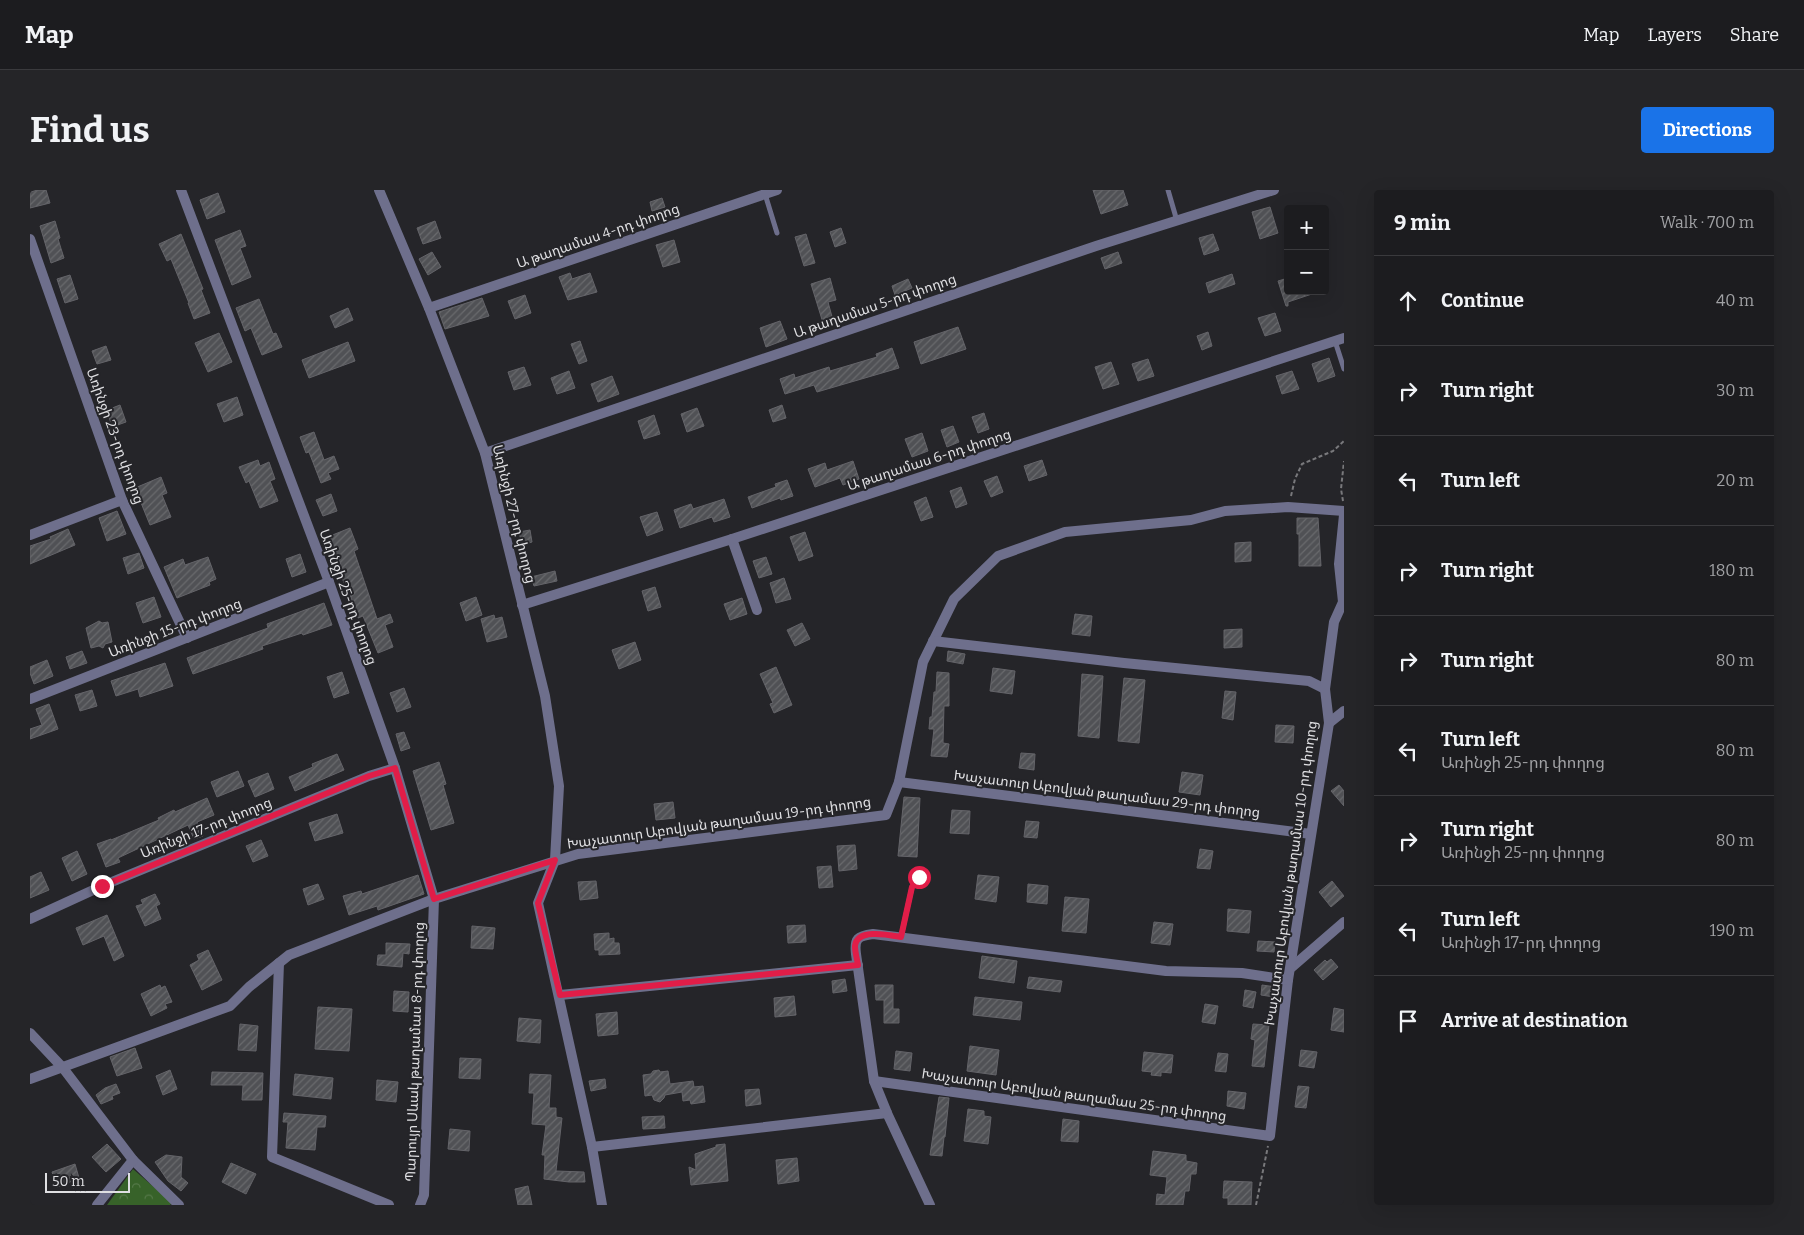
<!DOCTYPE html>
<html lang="en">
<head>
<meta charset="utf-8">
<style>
  body { margin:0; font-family:Bitter,"Noto Sans Armenian",serif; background:#252528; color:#f1f3f6 }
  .controls { position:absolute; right:15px; top:15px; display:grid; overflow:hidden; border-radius:5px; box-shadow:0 5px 20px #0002 }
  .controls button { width:45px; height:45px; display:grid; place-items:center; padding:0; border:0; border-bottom:1px solid #3a3a3d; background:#1c1c1f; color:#f1f3f6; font:25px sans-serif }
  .scale { position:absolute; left:15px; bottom:12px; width:85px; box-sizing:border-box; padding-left:5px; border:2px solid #dfdfe2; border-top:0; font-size:14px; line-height:18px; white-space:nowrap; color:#dfdfe2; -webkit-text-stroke:4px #252529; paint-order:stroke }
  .stop { position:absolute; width:15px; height:15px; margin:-11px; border:4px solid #e11d48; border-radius:50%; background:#fff }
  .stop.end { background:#e11d48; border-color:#fff; box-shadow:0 1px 5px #0008 }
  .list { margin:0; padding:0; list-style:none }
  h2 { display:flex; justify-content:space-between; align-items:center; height:65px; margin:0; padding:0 20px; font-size:21px }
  h2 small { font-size:16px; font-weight:400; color:#a0a1a4 }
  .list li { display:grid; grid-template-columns:32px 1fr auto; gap:15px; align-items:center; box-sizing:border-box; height:90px; padding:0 20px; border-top:1px solid #3a3a3d }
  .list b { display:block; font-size:19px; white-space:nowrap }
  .list p { margin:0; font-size:16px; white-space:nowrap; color:#a0a1a4 }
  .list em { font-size:16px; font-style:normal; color:#a0a1a4 }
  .icon { flex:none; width:28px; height:28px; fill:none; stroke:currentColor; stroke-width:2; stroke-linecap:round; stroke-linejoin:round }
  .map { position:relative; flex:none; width:1314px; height:1015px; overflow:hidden; border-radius:5px }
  header { display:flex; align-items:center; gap:30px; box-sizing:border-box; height:70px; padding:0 25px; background:#1c1c1f; border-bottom:1px solid #3a3a3d }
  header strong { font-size:24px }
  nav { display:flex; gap:28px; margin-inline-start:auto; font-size:18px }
  .intro { display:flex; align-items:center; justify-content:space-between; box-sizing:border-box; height:120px; padding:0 30px }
  h1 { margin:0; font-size:35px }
  .button { padding:12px 22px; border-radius:5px; background:#1a73e8; color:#fff; font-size:18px; font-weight:700 }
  main { display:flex; gap:30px; padding:0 30px }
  aside { flex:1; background:#1c1c1f; border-radius:5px; box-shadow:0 5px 20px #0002 }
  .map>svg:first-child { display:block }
</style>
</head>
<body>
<header>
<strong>Map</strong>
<nav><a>Map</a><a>Layers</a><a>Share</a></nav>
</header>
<div class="intro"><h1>Find us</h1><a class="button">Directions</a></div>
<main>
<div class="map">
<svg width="1314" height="1015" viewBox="0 0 1314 1015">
  <defs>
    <pattern id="forest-crowns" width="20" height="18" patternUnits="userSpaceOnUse" patternTransform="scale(1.25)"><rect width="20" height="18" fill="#376229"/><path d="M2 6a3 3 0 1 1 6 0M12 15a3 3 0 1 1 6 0" fill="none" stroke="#547848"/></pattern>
    <pattern id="building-hatch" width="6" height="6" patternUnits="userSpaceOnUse" patternTransform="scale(1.25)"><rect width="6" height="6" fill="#505155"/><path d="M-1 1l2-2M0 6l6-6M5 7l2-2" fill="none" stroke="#696a6d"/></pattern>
  </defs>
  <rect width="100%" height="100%" fill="#252529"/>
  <!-- forest -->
  <path fill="url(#forest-crowns)" d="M103 979 142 1013 140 1015H77Z"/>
  <!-- building -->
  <g fill="url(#building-hatch)" stroke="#646469">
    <path d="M8 0H16L20 13 0 18V2Z"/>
    <path d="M1063 0H1093L1098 15 1071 24Z"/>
    <path d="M188 3 195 22 177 29 170 10Z"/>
    <path d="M632 8 635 17 622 21 620 12Z"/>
    <path d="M1240 17 1248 43 1230 49 1222 22Z"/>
    <path d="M25 31 30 48 28 49 34 68 21 73 10 36Z"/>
    <path d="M405 31 411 48 393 54 387 38Z"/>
    <path d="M811 38 816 53 805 57 800 42Z"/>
    <path d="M210 40 216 56 210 58 221 87 202 95 185 50Z"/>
    <path d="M151 44 173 99 171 100 180 123 164 129 158 113H159L141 69 137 71 129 54Z"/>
    <path d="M776 44 785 73 774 76 765 47Z"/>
    <path d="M1183 44 1189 60 1174 65 1169 48Z"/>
    <path d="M644 50 650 72 633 77 626 55Z"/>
    <path d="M402 62 411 77 398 85 389 69Z"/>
    <path d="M1088 62 1092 73 1075 79 1071 68Z"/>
    <path d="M540 83 542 89 560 83 567 102 538 110 529 87Z"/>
    <path d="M1202 84 1205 94 1179 103 1176 93Z"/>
    <path d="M40 85 48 109 35 113 27 89Z"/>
    <path d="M800 88 806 110 798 112 804 134 794 136 781 94Z"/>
    <path d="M1258 88V101H1285V103L1258 112V116H1256L1248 91Z"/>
    <path d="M878 89 882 98 865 105 862 96Z"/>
    <path d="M495 105 501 123 485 129 478 111Z"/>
    <path d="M452 108 459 126 415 139 409 122Z"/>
    <path d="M229 109 243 144 246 143 252 157 232 165 221 138 215 141 206 118Z"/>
    <path d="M318 118 323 130 305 138 300 126Z"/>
    <path d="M1245 123 1251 141 1235 146 1228 128Z"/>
    <path d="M750 131 757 149 736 157 730 138Z"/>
    <path d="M928 137 936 159 891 174 884 152Z"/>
    <path d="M1178 142 1182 156 1172 160 1167 146Z"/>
    <path d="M189 143 202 172 178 182 165 153Z"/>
    <path d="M550 151 557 171 549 174 541 154Z"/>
    <path d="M318 152 325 171 279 188 272 170Z"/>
    <path d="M76 156 81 170 67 174 62 161Z"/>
    <path d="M862 158 869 178 787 202 784 195 755 204 750 189 764 184 765 188 799 177 800 181 847 167 846 164Z"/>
    <path d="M1299 168 1305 186 1288 192 1282 174Z"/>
    <path d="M1118 169 1124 186 1108 191 1102 174Z"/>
    <path d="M1081 172 1089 194 1073 199 1065 177Z"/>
    <path d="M494 177 501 195 484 200 478 182Z"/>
    <path d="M539 181 545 198 527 204 521 188Z"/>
    <path d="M1262 181 1269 199 1252 204 1246 186Z"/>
    <path d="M582 186 589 204 568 212 561 194Z"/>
    <path d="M207 207 213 225 194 232 187 214Z"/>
    <path d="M90 215 96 232 82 237 77 220Z"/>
    <path d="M752 215 756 228 743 232 739 220Z"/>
    <path d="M667 218 674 236 657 242 651 224Z"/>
    <path d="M954 223 959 239 948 243 942 227Z"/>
    <path d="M624 225 630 244 614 249 608 231Z"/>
    <path d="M923 236 929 252 917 257 911 240Z"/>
    <path d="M284 242 294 270 304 266 309 279 298 283 301 289 291 293 279 262 276 263 270 247Z"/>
    <path d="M892 243 898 261 882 267 875 249Z"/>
    <path d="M228 270 230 276 239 272 245 289 240 291 248 311 230 318 219 291 216 293 209 277Z"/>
    <path d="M1012 270 1017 285 999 291 994 276Z"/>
    <path d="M823 271 829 289 813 295 810 288 785 297 778 279 795 273 797 280Z"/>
    <path d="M967 286 973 302 961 307 954 291Z"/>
    <path d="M131 287 137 303 132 305 141 327 120 335 105 298Z"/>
    <path d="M757 290 763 306 751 310 750 308 722 318 718 307 746 297 745 294Z"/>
    <path d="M931 297 937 314 926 318 920 301Z"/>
    <path d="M301 304 307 321 293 326 286 310Z"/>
    <path d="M896 307 903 327 891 331 884 312Z"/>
    <path d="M694 309 700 327 684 332 682 327 650 338 644 320 661 314 663 319Z"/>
    <path d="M87 321 96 344 77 351 69 328Z"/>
    <path d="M627 322 633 340 617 346 610 327Z"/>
    <path d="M1267 328H1288L1291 376H1269V344H1267Z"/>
    <path d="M320 338 328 359 324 361 347 429 360 424 363 432 355 435 363 457 348 463 333 426 328 428 316 393H314L309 379 312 378 300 346Z"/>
    <path d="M38 339 45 355 0 374V356L21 349 20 347Z"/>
    <path d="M500 340 502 352 492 355 489 342Z"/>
    <path d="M775 342 783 366 769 371 760 347Z"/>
    <path d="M1221 352V371L1205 372V353Z"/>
    <path d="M109 363 114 378 98 384 93 368Z"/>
    <path d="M270 364 276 382 262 387 256 369Z"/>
    <path d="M178 367 186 389 179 392 180 395 147 408 134 377 153 369 155 375Z"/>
    <path d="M736 367 742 384 729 388 723 371Z"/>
    <path d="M525 381 527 391 504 396 501 387Z"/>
    <path d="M754 388 761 409 746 413 740 393Z"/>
    <path d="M625 397 631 417 618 421 612 401Z"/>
    <path d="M124 407 131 427 113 433 106 413Z"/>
    <path d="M446 407 452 425 436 431 430 413Z"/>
    <path d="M712 408 717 424 700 430 694 414Z"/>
    <path d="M294 413 302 435 273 445 272 443 232 456 233 459 163 484 157 468 238 438 237 434Z"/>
    <path d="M1045 424 1062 426 1060 446 1042 444Z"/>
    <path d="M464 425 465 429 472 427 477 447 457 452 451 429Z"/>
    <path d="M69 431 72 433 78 432 82 452 75 454 73 458 69 456 61 458 56 438Z"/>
    <path d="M772 433 780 449 765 456 757 440Z"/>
    <path d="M1212 439V457L1194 458V440Z"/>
    <path d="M605 452 611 470 589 479 582 460Z"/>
    <path d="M52 461 57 473 40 479 36 467Z"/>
    <path d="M918 461 935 464 933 474 917 471Z"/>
    <path d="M17 470 23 486 4 494 0 483V477Z"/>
    <path d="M135 473 143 496 110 507 108 499 86 506 81 491Z"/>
    <path d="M746 477 762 515 744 523 740 514 743 513 730 484Z"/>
    <path d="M963 478 985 481 982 504 960 501Z"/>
    <path d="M312 482 319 503 304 508 297 487Z"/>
    <path d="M907 482 919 483V516H914L913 553 919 554 917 567 901 566 904 539H899L900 527H902L904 502H906Z"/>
    <path d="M1052 484 1073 486 1069 548 1048 546Z"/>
    <path d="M1094 488 1115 490 1109 553 1088 551Z"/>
    <path d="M374 498 381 517 367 522 360 503Z"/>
    <path d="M62 500 67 516 50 521 45 505Z"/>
    <path d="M1195 501 1206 502 1203 530 1192 528Z"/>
    <path d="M19 514 28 539 0 549V539L12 535 6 519Z"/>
    <path d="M1246 535 1264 536 1263 553 1245 552Z"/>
    <path d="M374 542 380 558 371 561 366 544Z"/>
    <path d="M991 563 1005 564 1004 580 989 578Z"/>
    <path d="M307 564 314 580 265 601 259 587 283 577 282 574Z"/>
    <path d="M409 572 416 594 413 595 424 633 401 640 383 581Z"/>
    <path d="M208 581 214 596 187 607 181 592Z"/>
    <path d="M1152 582 1173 585 1170 605 1149 602Z"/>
    <path d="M238 583 244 599 225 607 218 591Z"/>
    <path d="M1309 595 1314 601V616L1301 601Z"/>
    <path d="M874 607 890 608 887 667 868 666Z"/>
    <path d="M177 608 184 625 167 632 173 646 164 649 158 635 88 668 90 672 76 677 67 654 81 649V650L129 630 128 628 144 620 145 622Z"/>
    <path d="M643 612 645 628 626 630 624 614Z"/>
    <path d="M922 620 940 621 939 644 920 643Z"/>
    <path d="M307 624 313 643 285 651 279 633Z"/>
    <path d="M996 631 1009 632 1007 648 994 647Z"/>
    <path d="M231 650 238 666 223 672 216 656Z"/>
    <path d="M825 655 827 679 809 681 807 656Z"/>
    <path d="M1170 659 1183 661 1180 679 1167 678Z"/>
    <path d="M47 661 57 684 42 691 32 668Z"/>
    <path d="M801 676 803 697 789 698 787 677Z"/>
    <path d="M11 682 19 700 0 708V687Z"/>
    <path d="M388 685 394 704 348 720 347 716 319 725 313 706 331 701 332 704Z"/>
    <path d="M948 685 969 687 966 712 945 709Z"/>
    <path d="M566 691 568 708 550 710 548 692Z"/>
    <path d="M1302 691 1314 706 1301 717 1289 702Z"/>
    <path d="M288 694 294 709 278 715 273 699Z"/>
    <path d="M998 694 1018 696 1017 714 997 712Z"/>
    <path d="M125 704 130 714 126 716 131 729 115 736 106 716 113 714 111 710Z"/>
    <path d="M1035 707 1059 709 1056 743 1032 741Z"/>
    <path d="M1198 719 1221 721 1219 743 1197 741Z"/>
    <path d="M77 725 94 766 84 771 74 746 53 755 46 738Z"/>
    <path d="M1124 732 1143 734 1140 755 1121 753Z"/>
    <path d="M775 735 776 752 758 753 757 736Z"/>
    <path d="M442 736 465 738 463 759 441 758Z"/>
    <path d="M579 743V749L584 748V753H589L590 764 569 765V760H565L564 744Z"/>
    <path d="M1228 751 1245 752 1244 762 1227 761Z"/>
    <path d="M356 753 380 754 379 764 373 763 372 777 347 775 348 765H356Z"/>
    <path d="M178 760 192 790 172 800 160 775 169 770 167 765Z"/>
    <path d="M952 766 987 771 984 793 949 788Z"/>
    <path d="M1301 769 1308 777 1293 790 1284 780 1295 770 1297 772Z"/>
    <path d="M999 787 1032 791 1030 802 997 798Z"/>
    <path d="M815 789 817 801 803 803 802 791Z"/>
    <path d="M130 795 131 798 135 796 142 812 135 814 137 818 121 826 111 804Z"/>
    <path d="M845 795H863V819H869V833H854V810H846Z"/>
    <path d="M1232 795 1246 797 1244 807 1231 805Z"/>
    <path d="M1215 800 1226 802 1223 818 1213 816Z"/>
    <path d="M364 801 379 802 378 822 363 821Z"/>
    <path d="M764 806 766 825 745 827 744 808Z"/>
    <path d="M945 807 992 812 990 830 943 825Z"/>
    <path d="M1175 814 1188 816 1185 834 1172 832Z"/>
    <path d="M288 817 322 819 319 861 285 859Z"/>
    <path d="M1304 818 1314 820V842L1301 840Z"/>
    <path d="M587 822 588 844 568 846 566 824Z"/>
    <path d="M489 828 511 830 510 853 487 851Z"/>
    <path d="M210 834 228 836 226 861 208 860Z"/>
    <path d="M1223 834 1239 835 1234 877 1222 876 1225 850 1221 849Z"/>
    <path d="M940 856 969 860 966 885 937 881Z"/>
    <path d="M105 858 112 878 87 886 80 867Z"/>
    <path d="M1271 860 1287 862 1284 878 1269 876Z"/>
    <path d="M866 861 882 863 880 881 864 879Z"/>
    <path d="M1114 862 1143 865 1141 883 1131 882V886L1121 885 1122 882 1112 881Z"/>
    <path d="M1188 863 1198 864 1196 882 1185 881Z"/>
    <path d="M430 868 451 869 450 889 429 888Z"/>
    <path d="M140 880 147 899 133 905 126 886Z"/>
    <path d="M629 880 630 882 638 881 640 894 663 891 664 897 673 896 675 912 661 914 660 910 653 911 652 902 635 905 634 908 630 912 624 910 622 905 615 906 613 885 621 884 623 881Z"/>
    <path d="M182 882 233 883 232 910H212L213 895H181Z"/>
    <path d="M265 884 303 888 301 909 263 905Z"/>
    <path d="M500 884 521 885 519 918H526V927L532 928 526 981 554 982 555 992H539L514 989 515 965H512L516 935 502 934 504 903H499Z"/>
    <path d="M575 889 576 898 561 901 559 891Z"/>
    <path d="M347 890 368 892 366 912 346 910Z"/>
    <path d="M86 894 90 903 82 906 83 909 71 914 66 905 75 898Z"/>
    <path d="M1268 896 1279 897 1276 918 1265 917Z"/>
    <path d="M729 899 731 914 716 916 715 900Z"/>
    <path d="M1198 901 1216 903 1214 919 1197 916Z"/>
    <path d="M909 907 919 908 915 947H914L912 966 900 965Z"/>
    <path d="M938 919 954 921V926L961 927 958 954 934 951Z"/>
    <path d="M254 923 296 926 295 937H287L285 960 256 958 258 932H253Z"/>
    <path d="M634 926 635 938 613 939 612 927Z"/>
    <path d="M1033 929 1049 931 1048 952 1031 951Z"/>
    <path d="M420 939 440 941 439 961 418 959Z"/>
    <path d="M77 954 91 969 76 982 62 967Z"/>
    <path d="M695 954 698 991 661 995 659 977 666 980 665 964 686 957V955Z"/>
    <path d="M1123 961 1156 965V971L1167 973 1166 984H1161L1159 1001H1155L1153 1015H1126L1127 1004 1135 1005 1137 987 1120 985Z"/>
    <path d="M136 965 152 967 151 987 158 993 151 1001 138 991 125 972Z"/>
    <path d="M767 968 769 991 748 994 746 970Z"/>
    <path d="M201 973 226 984 216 1004 192 992Z"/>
    <path d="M45 974 51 995 43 998 41 992 27 997 22 982Z"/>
    <path d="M1194 991 1222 992 1221 1015H1198V1008H1193Z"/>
    <path d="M498 996 502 1015H488L485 999Z"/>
  </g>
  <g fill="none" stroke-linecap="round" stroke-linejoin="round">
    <!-- path -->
    <g stroke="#79797c" stroke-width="2" stroke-dasharray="4 2.5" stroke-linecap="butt">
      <path d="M1261 306 1265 289 1272 274 1303 261 1314 251"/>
      <path d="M1313 311 1311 299 1314 271"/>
      <path d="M1226 1015 1238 956"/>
    </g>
    <!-- service -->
    <g stroke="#6e6f8c" stroke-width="5">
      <path d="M1138 0 1147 31"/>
      <path d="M735 4 747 43"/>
      <path d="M1305 151 1314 179"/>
      <path d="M871 747 882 697 889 687"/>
    </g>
    <!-- minor -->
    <g stroke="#6e6f8c" stroke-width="10">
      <path d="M151 0 299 392 365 578 404 709 548 664 856 625 869 592 893 472 924 409 968 366 1035 342 1161 330 1195 321 1258 317 1314 321"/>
      <path d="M349 0 399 118 455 263 515 506 529 596 525 670 508 713 562 957 572 1015"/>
      <path d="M0 49 92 310 157 448"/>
      <path d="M399 118 747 0"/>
      <path d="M455 263 1066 56 1244 0"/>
      <path d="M0 345 92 310"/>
      <path d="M702 349 727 420"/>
      <path d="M492 415 702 349 1314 148"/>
      <path d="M903 451 1094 473 1279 491 1295 499"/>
      <path d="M0 509 299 392"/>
      <path d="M1299 533 1314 521"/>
      <path d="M869 592 1281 644"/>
      <path d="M0 729 72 696 339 586 365 578"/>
      <path d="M249 773 242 967 359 1015"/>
      <path d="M1262 777 1314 732"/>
      <path d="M530 805 828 775"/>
      <path d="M0 843 33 878 103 970 149 1015"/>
      <path d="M0 889 200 816 219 797 259 765 404 709 394 1005 390 1015"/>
      <path d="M844 891 1240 946 1258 790 1299 533 1295 499 1304 432 1313 412 1309 374 1314 325"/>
      <path d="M562 957 857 923"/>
      <path d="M67 1015 103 970"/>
      <path d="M900 1015 857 923 844 891 826 764C824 748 828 746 843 744L1136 781 1212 783 1258 790"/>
    </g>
  </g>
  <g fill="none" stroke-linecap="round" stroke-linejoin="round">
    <!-- route -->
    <path stroke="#e11d48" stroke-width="6" d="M72 696 339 586 365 578 404 709 525 670 508 713 530 805 828 775C827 769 825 762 825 756 827 738 859 745 871 747L882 697 889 687"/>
  </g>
  <g text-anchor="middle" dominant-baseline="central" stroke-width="4" stroke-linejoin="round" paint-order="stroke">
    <!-- street labels -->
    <g font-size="14" fill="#dfdfe2" stroke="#252529">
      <text transform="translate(568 46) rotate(-19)">Ա թաղամաս 4-րդ փողոց</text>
      <text transform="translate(845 116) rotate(-19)">Ա թաղամաս 5-րդ փողոց</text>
      <text transform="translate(85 246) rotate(70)">Առինջի 23-րդ փողոց</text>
      <text transform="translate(899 270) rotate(-18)">Ա թաղամաս 6-րդ փողոց</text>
      <text transform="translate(484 324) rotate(76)">Առինջի 27-րդ փողոց</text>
      <text transform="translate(318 407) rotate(70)">Առինջի 25-րդ փողոց</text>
      <text transform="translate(145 438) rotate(-21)">Առինջի 15-րդ փողոց</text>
      <text transform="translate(1077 604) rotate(7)">Խաչատուր Աբովյան թաղամաս 29-րդ փողոց</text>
      <text transform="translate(689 633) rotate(-8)">Խաչատուր Աբովյան թաղամաս 19-րդ փողոց</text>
      <text transform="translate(176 638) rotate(-22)">Առինջի 17-րդ փողոց</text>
      <text transform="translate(1261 683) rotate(-82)">Խաչատուր Աբովյան թաղամաս 10-րդ փողոց</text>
      <text transform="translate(385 862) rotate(-88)">Պարույր Սևակ թաղամաս 8-րդ փողոց</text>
      <text transform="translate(1044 905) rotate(8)">Խաչատուր Աբովյան թաղամաս 25-րդ փողոց</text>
    </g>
  </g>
</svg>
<div class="controls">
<button>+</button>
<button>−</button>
</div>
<div class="scale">50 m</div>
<div class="stop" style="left:889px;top:687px"></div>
<div class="stop end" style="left:72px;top:696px"></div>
</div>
<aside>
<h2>9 min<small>Walk · 700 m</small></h2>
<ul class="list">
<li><svg class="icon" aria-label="ahead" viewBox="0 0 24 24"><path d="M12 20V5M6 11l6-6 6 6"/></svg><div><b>Continue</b></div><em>40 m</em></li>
<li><svg class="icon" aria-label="right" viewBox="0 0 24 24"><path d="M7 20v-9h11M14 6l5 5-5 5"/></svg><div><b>Turn right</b></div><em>30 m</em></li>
<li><svg class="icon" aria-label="left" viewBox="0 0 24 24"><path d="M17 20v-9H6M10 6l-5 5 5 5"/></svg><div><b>Turn left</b></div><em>20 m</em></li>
<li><svg class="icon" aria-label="right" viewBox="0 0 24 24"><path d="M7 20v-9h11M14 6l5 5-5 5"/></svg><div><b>Turn right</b></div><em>180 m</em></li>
<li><svg class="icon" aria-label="right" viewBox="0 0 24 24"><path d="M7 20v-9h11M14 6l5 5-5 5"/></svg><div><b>Turn right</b></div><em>80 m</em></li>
<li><svg class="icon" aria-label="left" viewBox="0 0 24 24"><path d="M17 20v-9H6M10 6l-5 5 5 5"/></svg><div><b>Turn left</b><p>Առինջի 25-րդ փողոց</p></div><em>80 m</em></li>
<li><svg class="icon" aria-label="right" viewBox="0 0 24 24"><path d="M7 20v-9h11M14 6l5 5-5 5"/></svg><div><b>Turn right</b><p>Առինջի 25-րդ փողոց</p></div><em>80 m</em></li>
<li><svg class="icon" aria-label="left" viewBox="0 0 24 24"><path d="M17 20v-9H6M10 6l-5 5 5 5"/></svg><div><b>Turn left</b><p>Առինջի 17-րդ փողոց</p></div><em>190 m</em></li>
<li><svg class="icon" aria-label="arrive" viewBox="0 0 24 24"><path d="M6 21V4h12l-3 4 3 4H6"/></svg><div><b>Arrive at destination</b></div></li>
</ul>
</aside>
</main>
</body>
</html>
